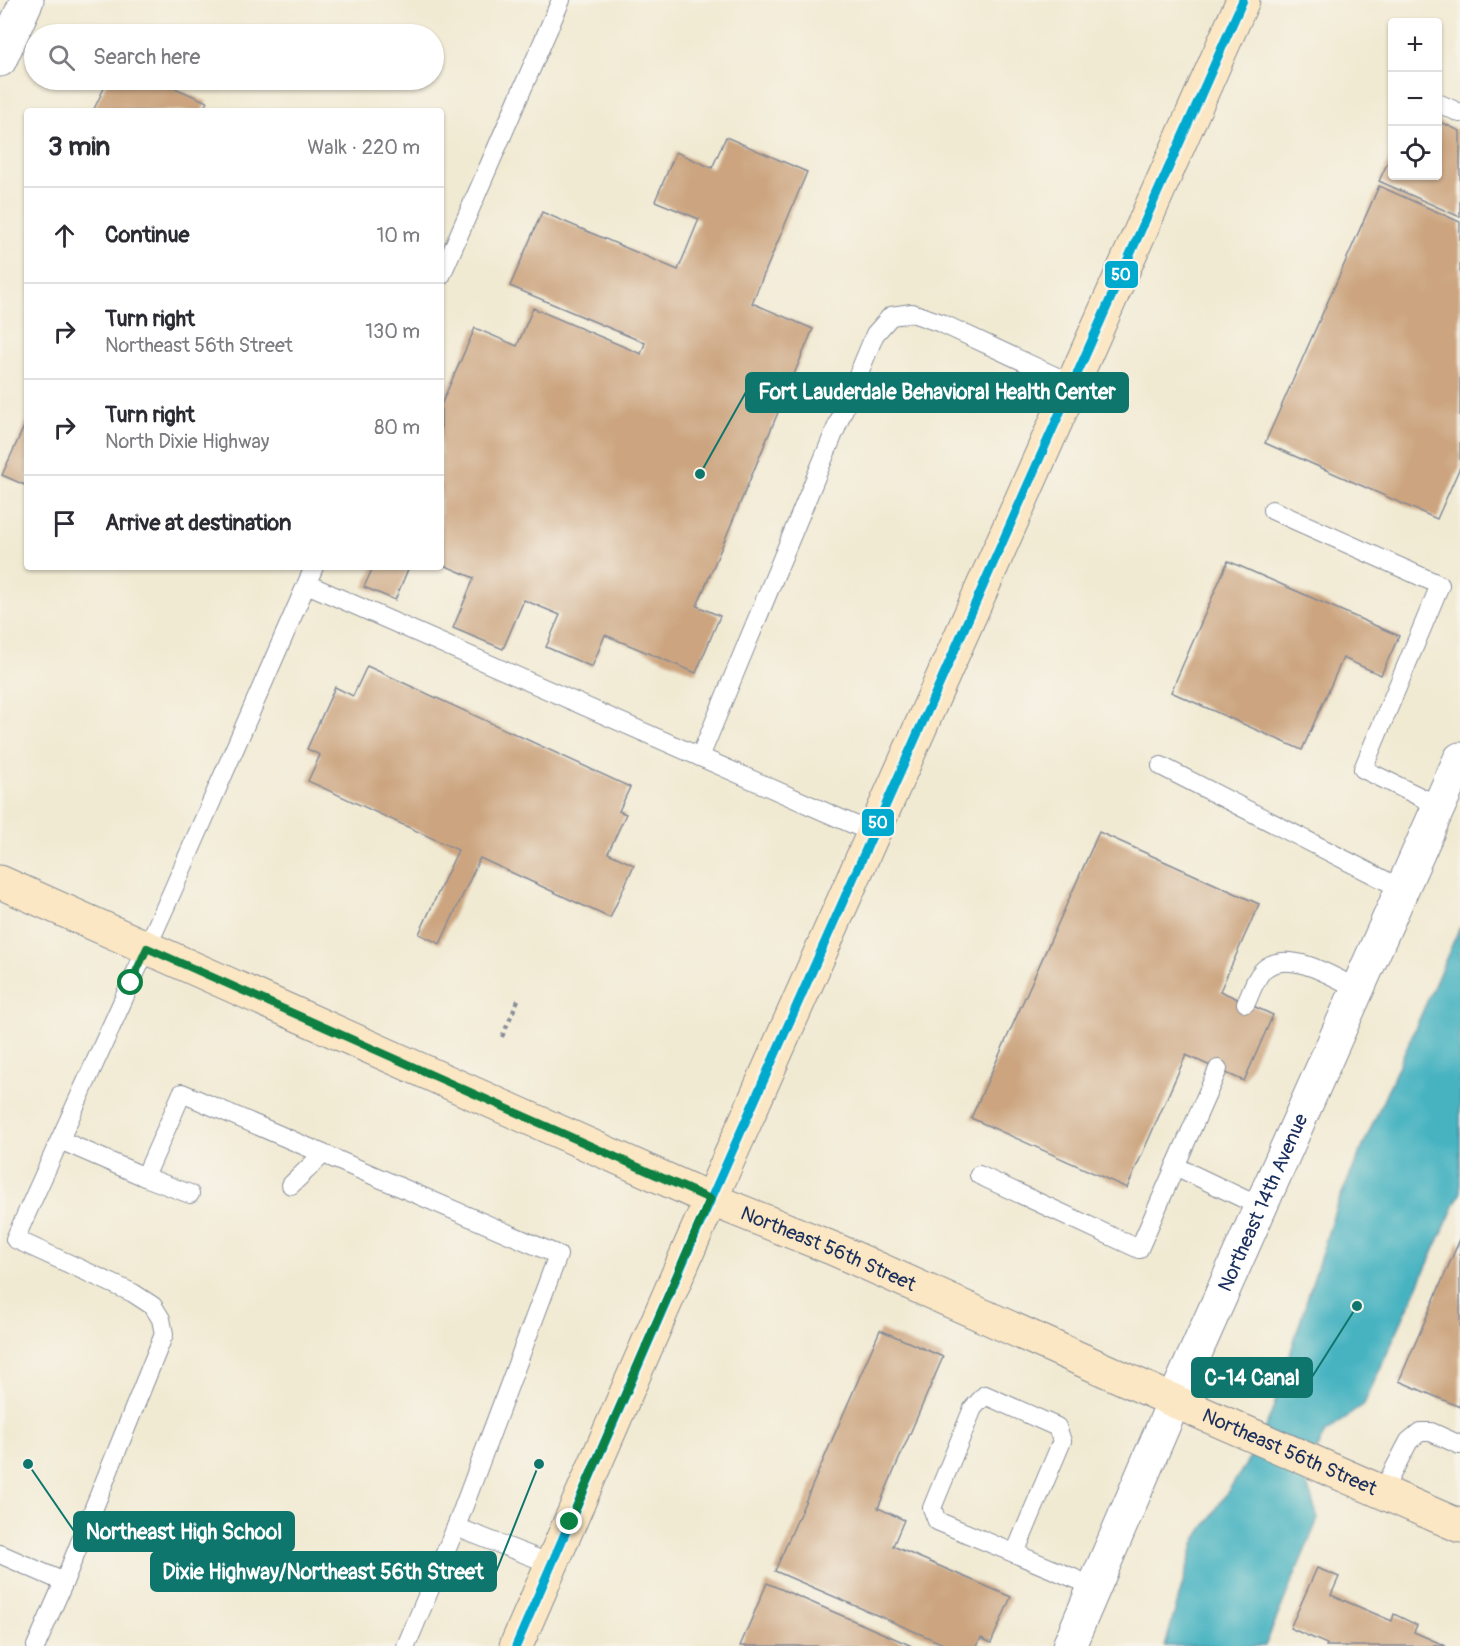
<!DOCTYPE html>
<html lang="en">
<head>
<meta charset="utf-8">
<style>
  body { margin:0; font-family:Pangolin,sans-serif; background:#f2f2f3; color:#2b2b33 }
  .controls { position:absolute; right:18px; top:18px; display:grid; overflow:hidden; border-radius:6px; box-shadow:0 2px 4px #0004 }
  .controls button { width:54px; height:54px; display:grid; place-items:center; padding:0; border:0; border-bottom:2px solid #e1e1e2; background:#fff; color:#2b2b33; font:30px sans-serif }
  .stop { position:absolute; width:18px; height:18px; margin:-14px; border:4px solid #0b8043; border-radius:50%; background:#fff }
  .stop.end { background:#0b8043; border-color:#fff; box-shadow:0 2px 6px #0008 }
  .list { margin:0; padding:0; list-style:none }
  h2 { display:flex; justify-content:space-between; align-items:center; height:78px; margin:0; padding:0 24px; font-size:26px }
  h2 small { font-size:20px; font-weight:400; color:#7c7c81 }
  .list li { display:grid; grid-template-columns:39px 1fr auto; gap:18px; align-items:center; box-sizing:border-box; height:96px; padding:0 24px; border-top:2px solid #e1e1e2 }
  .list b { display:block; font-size:22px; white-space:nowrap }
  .list p { margin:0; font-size:20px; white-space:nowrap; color:#7c7c81 }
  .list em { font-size:20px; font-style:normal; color:#7c7c81 }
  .icon { flex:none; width:33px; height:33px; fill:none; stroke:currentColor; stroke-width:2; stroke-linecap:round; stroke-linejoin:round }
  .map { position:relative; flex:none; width:1460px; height:1646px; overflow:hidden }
  .search { position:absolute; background:#fff; box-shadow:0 2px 4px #0004; left:24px; top:24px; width:420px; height:66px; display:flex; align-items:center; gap:15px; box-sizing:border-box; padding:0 21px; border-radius:33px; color:#7c7c81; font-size:22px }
  .panel { position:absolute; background:#fff; box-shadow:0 2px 4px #0004; left:24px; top:108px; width:420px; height:462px; border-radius:6px }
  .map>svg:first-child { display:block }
</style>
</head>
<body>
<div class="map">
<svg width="1460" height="1646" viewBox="0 0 1460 1646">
  <rect width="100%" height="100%" fill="#f7f3e8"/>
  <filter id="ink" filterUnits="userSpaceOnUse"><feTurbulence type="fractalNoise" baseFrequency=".0167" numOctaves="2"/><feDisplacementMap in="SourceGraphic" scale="12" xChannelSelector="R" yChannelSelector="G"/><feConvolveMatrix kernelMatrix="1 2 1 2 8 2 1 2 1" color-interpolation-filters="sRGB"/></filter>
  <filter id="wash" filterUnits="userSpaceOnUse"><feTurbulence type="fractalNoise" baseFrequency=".008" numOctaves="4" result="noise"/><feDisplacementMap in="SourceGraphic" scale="24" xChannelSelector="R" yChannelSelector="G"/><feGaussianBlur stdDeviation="1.35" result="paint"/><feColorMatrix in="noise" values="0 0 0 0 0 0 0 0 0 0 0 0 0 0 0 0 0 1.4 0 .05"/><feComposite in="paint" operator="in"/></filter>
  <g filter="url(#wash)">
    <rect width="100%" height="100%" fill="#f1ead3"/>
    <!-- water -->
    <path fill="#46b3c1" stroke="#307190" stroke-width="1.5" d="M1460 927V1193L1364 1404 1324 1434 1304 1475 1318 1519 1265 1646H1165L1195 1541 1252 1455 1272 1412 1336 1207Z"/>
    <g id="blocks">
      <!-- building -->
      <g fill="#cca580">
        <path d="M108 80H157L207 102 202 111H93Z"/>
        <path d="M1438 121 1460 131V217L1379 181 1392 153V176H1438Z"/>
        <path d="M726 137 807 172 752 303 813 329 697 606 720 616 696 673 605 635 592 667 546 647 560 615 524 600 503 649 453 628 474 578 441 564V405L475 328 517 346 533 308 641 354 645 343 510 286 542 212 678 270 699 219 655 201 676 152 712 168Z"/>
        <path d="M1379 186 1460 222V467L1437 519 1265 443Z"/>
        <path d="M27 420V486L2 475Z"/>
        <path d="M1228 561 1399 636 1381 675 1343 658 1302 750 1171 692Z"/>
        <path d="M373 567H409L395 600 364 587Z"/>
        <path d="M367 666 630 787 619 811 626 814 608 853 634 865 610 918 480 858 440 944 419 934 458 850 308 781 320 755 307 749 335 687 353 696Z"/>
        <path d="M1099 832 1259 904 1220 991 1273 1015 1244 1081 1186 1055 1127 1188 971 1118Z"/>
        <path d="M1460 1239V1407L1399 1381Z"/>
        <path d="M880 1330 943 1357 878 1508 904 1520 893 1546 1011 1597 991 1643 981 1638 977 1646H948L775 1571Z"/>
        <path d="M1317 1568 1339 1577 1331 1595 1392 1621 1394 1614 1417 1625 1414 1632 1446 1646H1326L1327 1644 1290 1628Z"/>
        <path d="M767 1583 912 1646H740Z"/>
      </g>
    </g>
  </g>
  <g filter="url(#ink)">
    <use href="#blocks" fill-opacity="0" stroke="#868c98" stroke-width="1.5"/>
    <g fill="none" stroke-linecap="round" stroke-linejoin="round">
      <!-- lane casing -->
      <g stroke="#868c98" stroke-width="20">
        <g id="lane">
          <path d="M1438 103 1460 113"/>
          <path d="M441 276 561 0"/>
          <path d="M1272 510 1440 585 1363 769 1439 806"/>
          <path d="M307 584 873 833"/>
          <path d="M700 757 875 334 891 316 912 313 941 323 1072 384"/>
          <path d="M1161 766 1402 889"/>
          <path d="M1246 1003C1251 992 1257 973 1267 967 1292 950 1335 978 1358 989"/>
          <path d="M60 1140 145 1177 182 1093 558 1255 456 1527 551 1564"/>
          <path d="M1175 1166 1261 1207"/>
          <path d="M979 1175 1139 1249 1218 1069"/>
          <path d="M145 1177 190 1194"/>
          <path d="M291 1185 323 1154"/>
          <path d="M1382 1492 1409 1441 1420 1432H1431L1460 1445"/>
          <path d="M1015 1553 1062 1441 1057 1427 985 1395 973 1408 932 1508 937 1521 1095 1587"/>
          <path d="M0 1554 64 1582 36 1646"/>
          <path d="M64 1582 164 1334 161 1319 153 1306 133 1293 15 1239 172 892 314 567"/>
          <path d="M406 1646 456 1527"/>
        </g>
      </g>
      <!-- street casing -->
      <g stroke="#868c98" stroke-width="35">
        <g id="street">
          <path d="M0 60 27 0"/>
          <path id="s1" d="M1069 1646 1174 1401 1460 759"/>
        </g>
      </g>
      <!-- secondary casing -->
      <g stroke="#868c98" stroke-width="35">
        <g id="secondary">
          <path id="s2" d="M0 882 710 1199 834 1249 1174 1401 1460 1526"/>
          <path d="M516 1646 691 1244 1243 0"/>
        </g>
      </g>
      <!-- path -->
      <path stroke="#868c98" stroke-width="4" stroke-dasharray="4.5 4.5" stroke-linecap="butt" d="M502 1037 519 998"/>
      <!-- lane -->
      <use href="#lane" stroke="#fff" stroke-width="18"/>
      <!-- street -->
      <use href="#street" stroke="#fff" stroke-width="33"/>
      <!-- secondary -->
      <use href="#secondary" stroke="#fbe7c3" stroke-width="33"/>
      <!-- bus-1 casing -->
      <g stroke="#f7f3e8" stroke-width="14">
        <path id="bus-1" d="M516 1646 691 1244 1243 0"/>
      </g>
      <!-- bus-1 -->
      <use href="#bus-1" stroke="#00a9ce" stroke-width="9"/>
    </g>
  </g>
  <g fill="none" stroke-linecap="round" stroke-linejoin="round" filter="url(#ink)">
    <!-- route -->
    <path stroke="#0b8043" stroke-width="8" d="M131 983 147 948 710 1199 570 1522"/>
  </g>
  <g text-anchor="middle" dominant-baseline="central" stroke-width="4.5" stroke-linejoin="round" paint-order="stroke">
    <!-- street labels -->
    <g font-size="20" fill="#1b2f5e" stroke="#f7f3e8">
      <text stroke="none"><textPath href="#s1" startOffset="484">Northeast 14th Avenue</textPath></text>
      <text stroke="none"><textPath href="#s2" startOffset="906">Northeast 56th Street</textPath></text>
      <text stroke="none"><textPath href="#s2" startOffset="1410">Northeast 56th Street</textPath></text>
    </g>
  </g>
  <!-- callouts -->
  <path fill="none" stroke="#0f766e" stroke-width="2" d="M700 474L746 392M1357 1306L1312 1377M28 1464L74 1531M539 1464L496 1572"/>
  <g fill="#0f766e" stroke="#f7f3e8" stroke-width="2">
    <circle cx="700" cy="474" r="6"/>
    <circle cx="1357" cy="1306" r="6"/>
    <circle cx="28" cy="1464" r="6"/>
    <circle cx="539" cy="1464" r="6"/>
  </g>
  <g fill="#0f766e" stroke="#0f766e" stroke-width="2">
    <rect x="746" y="373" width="382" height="39" rx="6"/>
    <rect x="1192" y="1358" width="120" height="39" rx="6"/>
    <rect x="74" y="1512" width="220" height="39" rx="6"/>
    <rect x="151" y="1552" width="345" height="39" rx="6"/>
  </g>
  <g font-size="21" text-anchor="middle" font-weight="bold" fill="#fff">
    <text x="937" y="399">Fort Lauderdale Behavioral Health Center</text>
    <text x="1252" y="1385">C-14 Canal</text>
    <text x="184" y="1539">Northeast High School</text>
    <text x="323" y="1579">Dixie Highway/Northeast 56th Street</text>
  </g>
  <g stroke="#f7f3e8" stroke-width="2">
    <rect x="1104" y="260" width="35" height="29" rx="6" fill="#00a9ce"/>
    <rect x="861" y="808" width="34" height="29" rx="6" fill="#00a9ce"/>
  </g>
  <g font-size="16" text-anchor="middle" font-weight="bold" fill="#fff">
    <text x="1121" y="280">50</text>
    <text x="878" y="828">50</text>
  </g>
</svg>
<div class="controls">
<button>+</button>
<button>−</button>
<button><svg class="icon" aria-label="locate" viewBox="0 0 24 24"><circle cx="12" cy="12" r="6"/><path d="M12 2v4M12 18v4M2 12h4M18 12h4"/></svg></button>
</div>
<div class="stop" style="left:131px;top:983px"></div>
<div class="stop end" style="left:570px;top:1522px"></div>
<div class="search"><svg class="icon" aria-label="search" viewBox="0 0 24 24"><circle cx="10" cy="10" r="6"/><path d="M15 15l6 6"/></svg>Search here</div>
<section class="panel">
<h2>3 min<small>Walk · 220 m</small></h2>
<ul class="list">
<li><svg class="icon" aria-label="ahead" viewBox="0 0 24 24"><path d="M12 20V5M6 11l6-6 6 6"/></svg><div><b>Continue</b></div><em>10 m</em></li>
<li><svg class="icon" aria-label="right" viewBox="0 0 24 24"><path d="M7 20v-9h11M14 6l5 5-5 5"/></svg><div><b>Turn right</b><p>Northeast 56th Street</p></div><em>130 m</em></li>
<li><svg class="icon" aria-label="right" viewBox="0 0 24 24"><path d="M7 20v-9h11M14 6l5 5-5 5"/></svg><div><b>Turn right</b><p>North Dixie Highway</p></div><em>80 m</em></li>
<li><svg class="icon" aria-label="arrive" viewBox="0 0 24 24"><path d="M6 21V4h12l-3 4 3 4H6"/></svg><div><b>Arrive at destination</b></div></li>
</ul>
</section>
</div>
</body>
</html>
